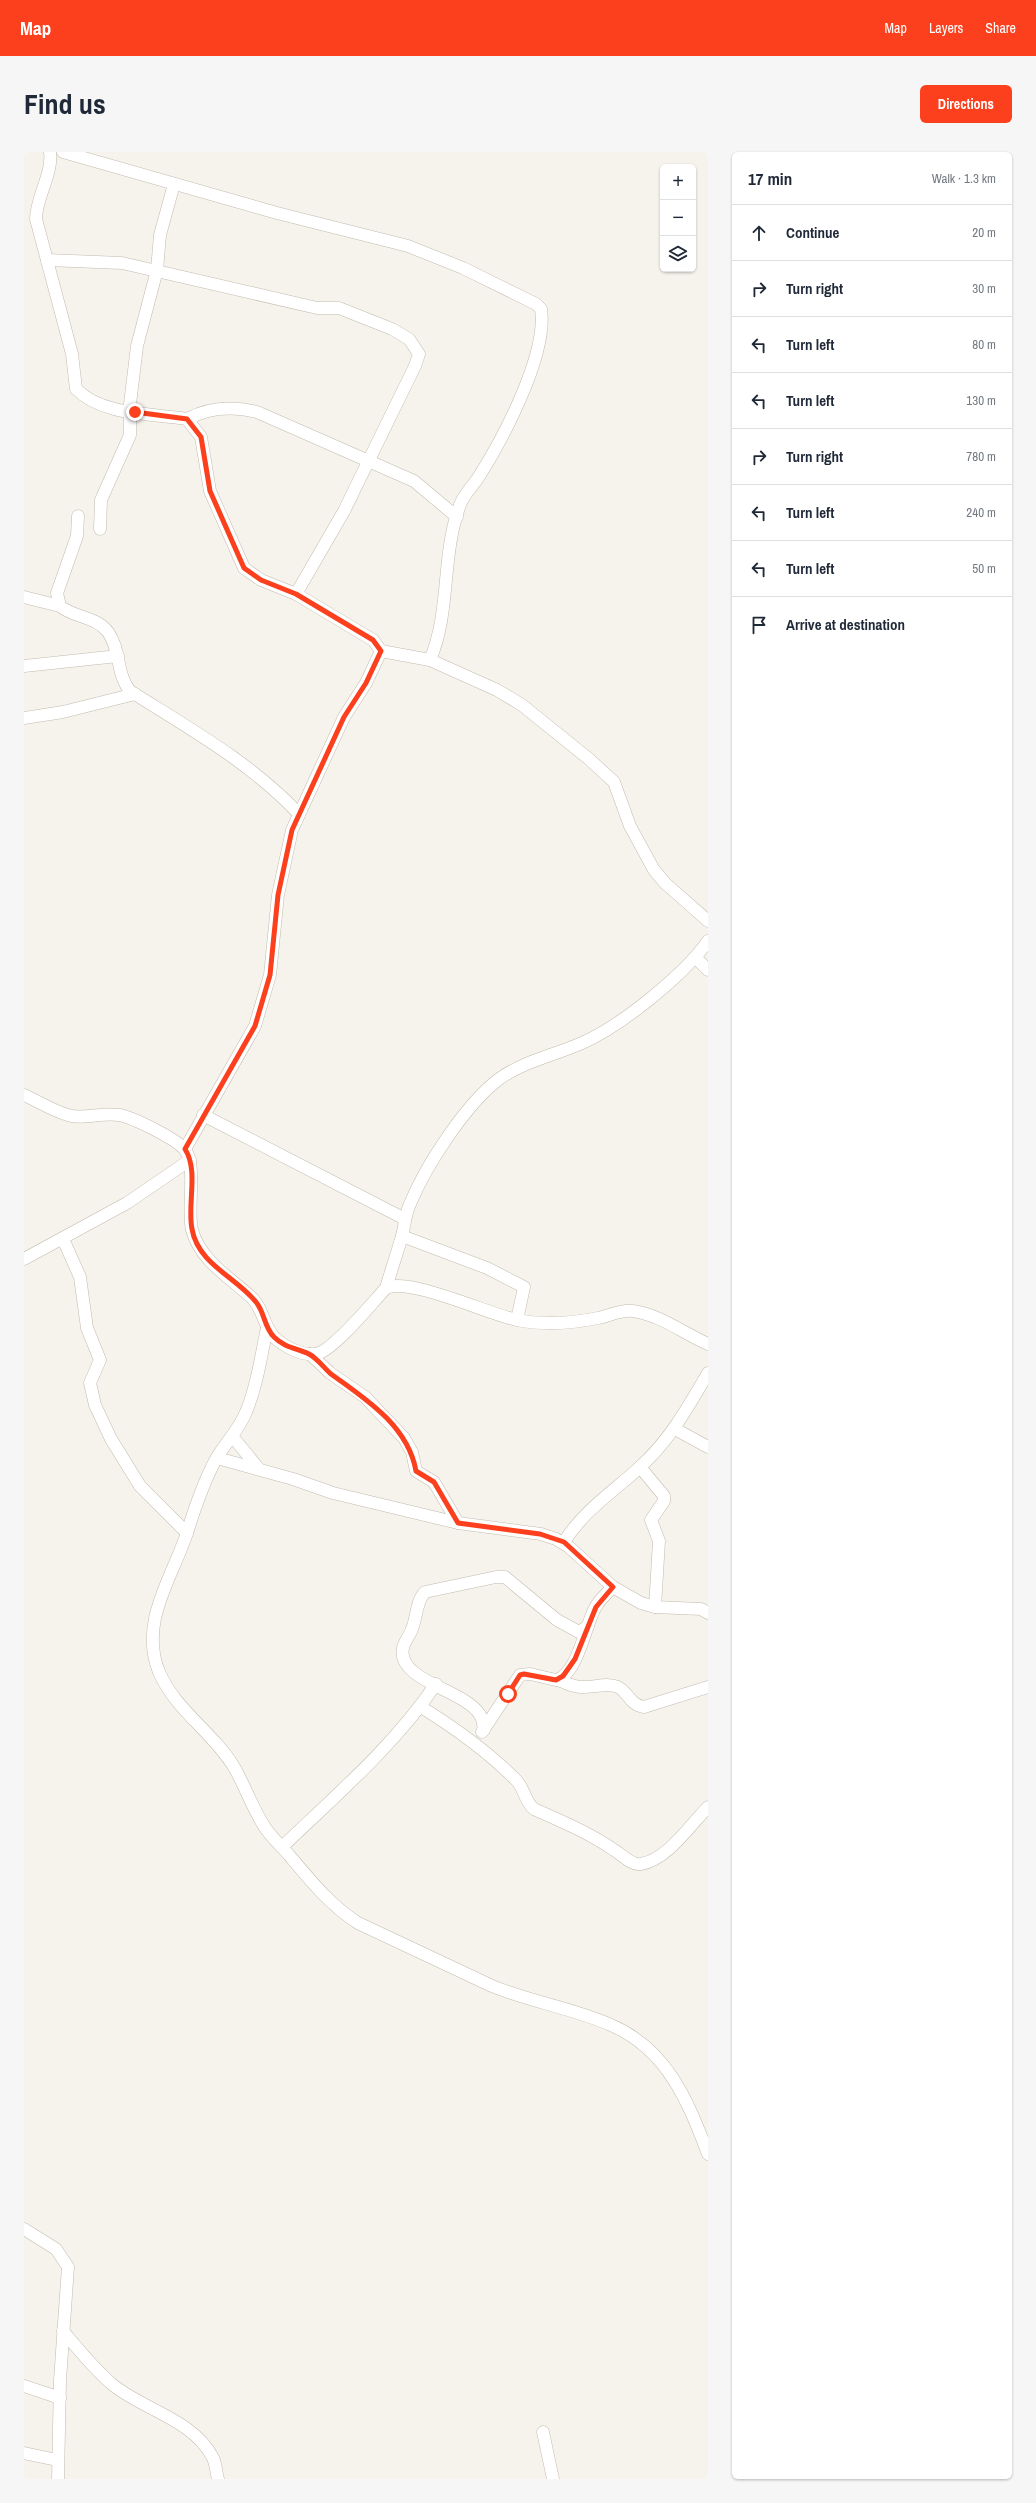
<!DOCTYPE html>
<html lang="en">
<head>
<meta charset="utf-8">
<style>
  body { margin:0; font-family:"Archivo Narrow",sans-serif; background:#f6f6f7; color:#1f2937 }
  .controls { position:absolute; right:12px; top:12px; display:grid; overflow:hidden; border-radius:6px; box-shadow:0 1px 3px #0004 }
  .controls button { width:36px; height:36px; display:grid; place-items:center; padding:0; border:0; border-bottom:1px solid #e0e1e3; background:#fff; color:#1f2937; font:20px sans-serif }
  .stop { position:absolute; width:12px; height:12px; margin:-9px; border:3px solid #fc3f1d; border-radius:50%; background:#fff }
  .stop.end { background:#fc3f1d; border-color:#fff; box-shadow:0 1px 4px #0008 }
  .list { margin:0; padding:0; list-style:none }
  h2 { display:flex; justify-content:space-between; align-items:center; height:52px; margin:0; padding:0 16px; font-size:17px }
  h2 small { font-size:13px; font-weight:400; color:#747a83 }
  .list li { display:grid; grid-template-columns:26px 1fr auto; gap:12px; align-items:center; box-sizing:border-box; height:56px; padding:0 16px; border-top:1px solid #e0e1e3 }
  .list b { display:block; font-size:15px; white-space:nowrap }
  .list em { font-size:13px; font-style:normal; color:#747a83 }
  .icon { flex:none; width:22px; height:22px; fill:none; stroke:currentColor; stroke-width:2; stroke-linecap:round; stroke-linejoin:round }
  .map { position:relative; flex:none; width:684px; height:2327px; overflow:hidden; border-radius:6px }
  header { display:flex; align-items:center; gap:24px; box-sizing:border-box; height:56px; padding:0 20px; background:#fc3f1d; color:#fff }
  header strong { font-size:19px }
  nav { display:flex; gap:22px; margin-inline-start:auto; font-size:14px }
  .intro { display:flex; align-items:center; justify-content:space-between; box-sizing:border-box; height:96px; padding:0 24px }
  h1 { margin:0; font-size:28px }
  .button { padding:10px 18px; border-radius:6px; background:#fc3f1d; color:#fff; font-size:14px; font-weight:700 }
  main { display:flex; gap:24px; padding:0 24px }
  aside { flex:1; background:#fff; border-radius:6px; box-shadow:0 1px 3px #0004 }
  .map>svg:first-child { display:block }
</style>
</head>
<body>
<header>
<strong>Map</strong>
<nav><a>Map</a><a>Layers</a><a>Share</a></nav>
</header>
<div class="intro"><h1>Find us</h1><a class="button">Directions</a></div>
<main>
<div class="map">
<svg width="684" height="2327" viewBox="0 0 684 2327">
  <rect width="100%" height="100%" fill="#f6f3ec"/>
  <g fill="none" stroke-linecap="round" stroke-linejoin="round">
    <!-- minor casing -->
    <g stroke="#c2bbae" stroke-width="13">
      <g id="minor">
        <path d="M26 0C29 22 12 45 12 67L48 202 52 237C79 264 127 261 163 267L177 285 186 339 220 416 237 428 272 442 349 488 357 499 342 531 320 565 268 678 254 743 246 823 231 874 161 997"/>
        <path d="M39 0 253 61 384 94 439 116 512 152 517 157C524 202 479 287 454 326 448 335 440 342 436 353 417 403 427 459 406 508"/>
        <path d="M23 108 98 111 293 156H315L368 177 385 187 395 202 391 214 320 359 272 442"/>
        <path d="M109 259 106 252 113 194 133 118 136 83 150 32"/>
        <path d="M163 267C185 255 209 254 233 260L390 329 433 365"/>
        <path d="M54 364 53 384 33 441 36 454C50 466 72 464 84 480 97 498 92 522 106 539 166 577 226 610 275 662"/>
        <path d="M76 377 77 348 106 283V265L109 259"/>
        <path d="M0 445 36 454"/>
        <path d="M357 499 406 508 473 538 498 553 565 607 590 630 606 674 630 718 641 731 684 769"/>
        <path d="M0 514 94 504"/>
        <path d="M0 566 39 560 111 542"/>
        <path d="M672 806 684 818"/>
        <path d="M0 943C14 949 29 959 44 963 59 968 78 960 95 963 108 965 153 987 161 998 173 1012 163 1059 168 1078 176 1108 205 1125 227 1145 239 1156 239 1172 249 1184 259 1194 280 1206 295 1201 312 1195 348 1151 362 1136 385 1125 464 1162 493 1168 518 1173 549 1171 574 1166 585 1164 598 1157 609 1159 637 1163 659 1181 684 1192"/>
        <path d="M179 963 381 1067"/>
        <path d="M378 1084 463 1116 500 1135 493 1168"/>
        <path d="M39 1087 56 1125 63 1176 76 1208 66 1231 71 1253 87 1287 116 1334 163 1381"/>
        <path d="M0 1107 103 1051 166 1008"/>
        <path d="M362 1136C367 1119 373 1101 378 1084 381 1073 381 1062 386 1052 402 1013 442 952 475 927 500 909 531 903 558 891 597 874 660 823 684 789"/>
        <path d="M243 1176C237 1204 233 1234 222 1260 215 1278 201 1291 192 1307 179 1331 171 1355 163 1381 148 1426 115 1470 135 1520 152 1559 189 1580 210 1615 221 1634 228 1655 240 1674 247 1685 257 1694 265 1703 286 1728 306 1753 334 1771L468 1834C507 1850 548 1856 587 1873 643 1897 664 1949 684 2002"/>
        <path d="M286 1202 306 1221 341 1245 380 1286 388 1300 392 1319 410 1330 434 1371"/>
        <path d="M651 1277 684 1295"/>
        <path d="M208 1284 235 1317"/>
        <path d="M193 1306 269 1327 309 1341 434 1371 517 1382 532 1387 545 1395 589 1435 617 1451 631 1455 677 1457 684 1461"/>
        <path d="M616 1315 640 1344V1349L627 1368 635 1389 631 1455"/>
        <path d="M540 1390C560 1358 589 1340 616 1315 646 1288 664 1255 684 1221"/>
        <path d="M533 1528C541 1530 549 1535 557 1535 568 1536 583 1530 594 1535 604 1540 606 1553 620 1555L684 1535"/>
        <path d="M397 1555C431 1576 463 1599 491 1627 501 1636 500 1649 510 1657 537 1669 566 1681 590 1698 597 1702 608 1714 617 1712 643 1708 666 1673 684 1655"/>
        <path d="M460 1578C459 1573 459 1567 456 1563 442 1538 372 1529 379 1496 380 1490 386 1483 388 1477 393 1465 392 1449 401 1440L472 1425H481L533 1468 555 1480 564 1474"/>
        <path d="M458 1580 496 1523 506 1522 532 1528C554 1522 561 1474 571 1456 575 1448 583 1441 589 1435"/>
        <path d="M258 1695C312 1643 369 1595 412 1532"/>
        <path d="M0 2077 32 2097 44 2115 36 2228 34 2327"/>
        <path d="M39 2179C55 2198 70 2217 89 2233 120 2258 170 2268 189 2306 192 2312 192 2320 194 2327"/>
        <path d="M0 2234 36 2246"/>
        <path d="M519 2280 529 2327"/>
        <path d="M0 2301 33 2308"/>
      </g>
    </g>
    <!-- minor -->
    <use href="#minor" stroke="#fff" stroke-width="12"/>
  </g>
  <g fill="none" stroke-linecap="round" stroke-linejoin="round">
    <!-- route -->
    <path stroke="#fc3f1d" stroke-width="5" d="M111 260 163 267 177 285 186 339 220 416 237 428 272 442 349 488 357 499 342 531 320 565 268 678 254 743 246 823 231 874 161 997C175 1019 163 1052 168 1077 174 1112 212 1125 232 1150 241 1161 240 1175 250 1185 261 1196 272 1196 285 1202 293 1206 300 1216 307 1222 342 1247 384 1274 392 1319L410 1330 434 1371 516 1382 540 1390 589 1435 572 1455 551 1507 539 1524 532 1528 500 1522 496 1523 484 1542"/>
  </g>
</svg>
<div class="controls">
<button>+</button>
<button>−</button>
<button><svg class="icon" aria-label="layers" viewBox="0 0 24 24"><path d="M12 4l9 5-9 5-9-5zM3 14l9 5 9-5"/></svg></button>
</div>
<div class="stop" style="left:484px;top:1542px"></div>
<div class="stop end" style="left:111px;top:260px"></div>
</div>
<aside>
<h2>17 min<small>Walk · 1.3 km</small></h2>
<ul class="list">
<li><svg class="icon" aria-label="ahead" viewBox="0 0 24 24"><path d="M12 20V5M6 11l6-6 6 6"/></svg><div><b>Continue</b></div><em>20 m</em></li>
<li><svg class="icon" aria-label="right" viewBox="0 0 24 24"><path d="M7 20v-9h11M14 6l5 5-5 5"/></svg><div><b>Turn right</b></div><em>30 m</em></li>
<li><svg class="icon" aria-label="left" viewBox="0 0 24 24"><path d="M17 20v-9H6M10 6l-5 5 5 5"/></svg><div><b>Turn left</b></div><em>80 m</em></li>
<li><svg class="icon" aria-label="left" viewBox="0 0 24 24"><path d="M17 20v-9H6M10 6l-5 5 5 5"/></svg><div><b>Turn left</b></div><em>130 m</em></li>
<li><svg class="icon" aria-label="right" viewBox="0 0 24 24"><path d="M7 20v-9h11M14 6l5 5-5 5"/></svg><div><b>Turn right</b></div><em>780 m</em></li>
<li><svg class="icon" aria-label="left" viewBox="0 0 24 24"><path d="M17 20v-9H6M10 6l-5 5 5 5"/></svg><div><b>Turn left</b></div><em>240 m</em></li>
<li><svg class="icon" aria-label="left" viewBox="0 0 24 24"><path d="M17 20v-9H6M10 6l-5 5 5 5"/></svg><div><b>Turn left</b></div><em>50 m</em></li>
<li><svg class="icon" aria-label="arrive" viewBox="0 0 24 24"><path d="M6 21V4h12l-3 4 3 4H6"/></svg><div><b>Arrive at destination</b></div></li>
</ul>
</aside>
</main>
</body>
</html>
